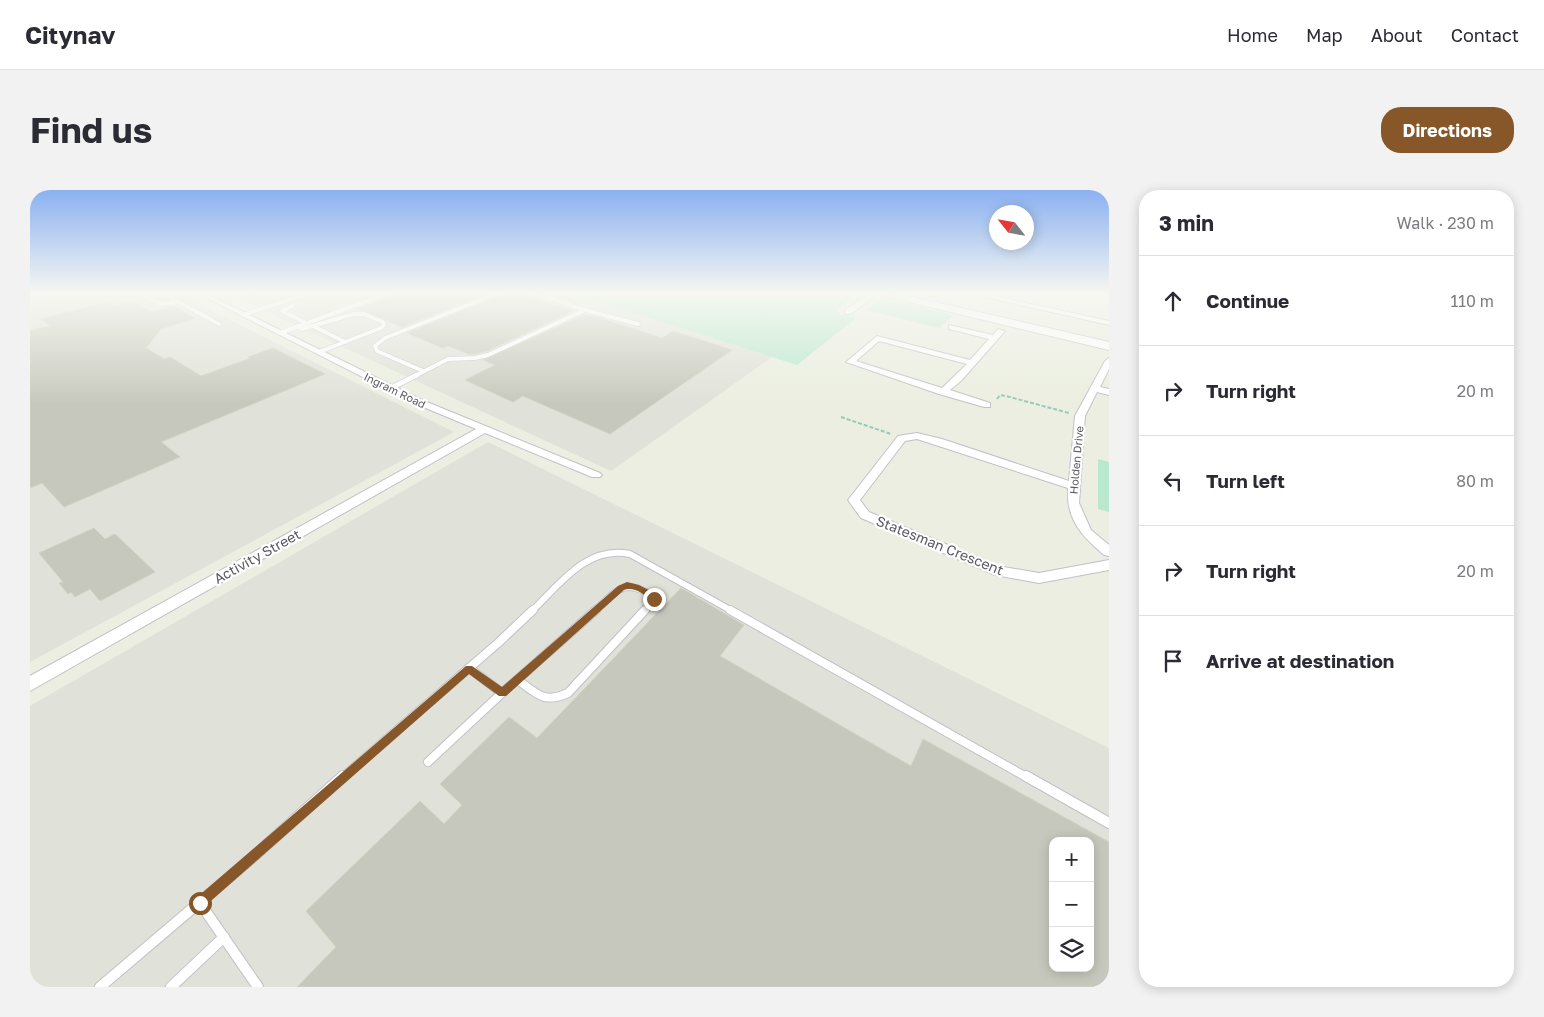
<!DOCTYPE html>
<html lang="en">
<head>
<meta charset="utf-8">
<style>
  body { margin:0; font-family:"Golos Text",sans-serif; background:#f2f2f3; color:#2b2b33 }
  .controls { position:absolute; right:15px; bottom:15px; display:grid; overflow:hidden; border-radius:10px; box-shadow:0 2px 12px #0003 }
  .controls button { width:45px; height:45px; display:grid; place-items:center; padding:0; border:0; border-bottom:1px solid #e1e1e2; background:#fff; color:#2b2b33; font:25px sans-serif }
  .compass { position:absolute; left:959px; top:15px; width:45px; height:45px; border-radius:50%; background:#fff; box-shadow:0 2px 12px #0003; rotate:301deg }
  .stop { position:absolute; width:15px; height:15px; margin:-11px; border:4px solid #875629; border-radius:50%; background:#fff }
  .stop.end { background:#875629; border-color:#fff; box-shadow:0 1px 5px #0008 }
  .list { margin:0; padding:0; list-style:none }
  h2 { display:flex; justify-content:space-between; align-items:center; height:65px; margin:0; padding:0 20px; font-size:21px }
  h2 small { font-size:16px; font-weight:400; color:#7c7c81 }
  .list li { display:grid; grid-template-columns:32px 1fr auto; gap:15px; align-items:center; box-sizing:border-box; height:90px; padding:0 20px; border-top:1px solid #e1e1e2 }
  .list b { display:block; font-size:19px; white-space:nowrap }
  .list em { font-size:16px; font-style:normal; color:#7c7c81 }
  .icon { flex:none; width:28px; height:28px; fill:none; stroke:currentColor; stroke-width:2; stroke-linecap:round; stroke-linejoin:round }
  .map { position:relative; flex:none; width:1079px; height:797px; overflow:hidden; border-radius:20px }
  header { display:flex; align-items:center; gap:30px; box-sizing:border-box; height:70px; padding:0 25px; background:#fff; border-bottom:1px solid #e1e1e2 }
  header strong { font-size:24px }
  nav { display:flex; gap:28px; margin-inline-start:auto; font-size:18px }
  .intro { display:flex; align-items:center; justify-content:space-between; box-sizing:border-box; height:120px; padding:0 30px }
  h1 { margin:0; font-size:35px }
  .button { padding:12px 22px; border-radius:20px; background:#875629; color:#fff; font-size:18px; font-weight:700 }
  main { display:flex; gap:30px; padding:0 30px }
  aside { flex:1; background:#fff; border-radius:20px; box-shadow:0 2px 12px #0003 }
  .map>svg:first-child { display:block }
</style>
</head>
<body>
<header>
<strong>Citynav</strong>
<nav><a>Home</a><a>Map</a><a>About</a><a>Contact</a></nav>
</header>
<div class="intro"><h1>Find us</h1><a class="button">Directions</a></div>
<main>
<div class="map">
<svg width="1079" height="797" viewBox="0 0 1079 797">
  <rect width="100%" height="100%" fill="#ebeee0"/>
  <!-- industrial -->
  <g fill="#e0e1d8" fill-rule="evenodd">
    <path d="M0 103H146L424 242 0 472Z"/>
    <path d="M196 103H541L742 167 581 281Z"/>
    <path d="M458 252 1079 558V797H0V516ZM1023 651H1060V778H1023Z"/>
  </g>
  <!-- green -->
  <g fill="#bae8ce">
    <path d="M541 103H826L827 104 807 120 810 124 826 128 767 175Z"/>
    <path d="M854 108 858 109 923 125 909 138 836 120Z"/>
    <path d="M1068 269 1079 272V322L1068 319Z"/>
  </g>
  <!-- building -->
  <g fill="#c7c8bd" stroke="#d0d3be" fill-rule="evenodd">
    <path d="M370 103H458L372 137 335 121 326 119Z"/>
    <path d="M472 103H487L543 121 457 161 444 164H439L418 156 413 158 377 143 469 106Z"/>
    <path d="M101 111 122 122 144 116 165 128 131 139 116 158 134 169 140 167 171 186 221 168 218 167 243 158 295 184 131 252 150 267 34 317 12 293 0 298V141L20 136 11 129 77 112 84 116Z"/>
    <path d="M554 125 570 128 632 148 643 141 702 160 580 244 493 206 483 212 435 190 465 175 453 170Z"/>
    <path d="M64 338 75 349 85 344 125 382 70 411 60 399 45 407 41 402 38 404 29 393 33 392 9 363Z"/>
    <path d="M651 398 714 435 690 466 881 576 893 549 1079 652V797H267L306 757 276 721 390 611 414 634 432 615 410 594 479 527 507 548ZM1023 651H1060V778H1023Z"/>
  </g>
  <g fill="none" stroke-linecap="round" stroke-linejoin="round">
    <!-- lane-far4 casing -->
    <g stroke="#c0c0c9" stroke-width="5">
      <g id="lane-far4">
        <path d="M109 103 131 114 149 112"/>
        <path d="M132 103 189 134"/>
        <path d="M505 103 555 120 608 134"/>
        <path d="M264 115 252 121 276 133"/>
        <path d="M213 125 280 103"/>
        <path d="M267 136 272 139 324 124H334L353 132 354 135 351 138 289 162"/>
        <path d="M283 136 315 152"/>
        <path d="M250 143 359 103"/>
        <path d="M393 181 347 161 345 156 355 148 468 103"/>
        <path d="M385 186 418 169 445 168 458 165 555 120"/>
      </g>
    </g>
    <!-- lane-far3 casing -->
    <g stroke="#c0c0c9" stroke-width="6">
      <path id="lane-far3" d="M361 198 387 185"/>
    </g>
    <!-- lane-far2 casing -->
    <g stroke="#c0c0c9" stroke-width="8">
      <g id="lane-far2">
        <path d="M502 421C530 394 557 355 600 364L702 421"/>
        <path d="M564 421C588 401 592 387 623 406L624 411 614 421"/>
      </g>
    </g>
    <!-- lane-far1 casing -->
    <g stroke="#c0c0c9" stroke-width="10">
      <g id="lane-far1">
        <path d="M700 420 998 588"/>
        <path d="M439 478 472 503"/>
        <path d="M488 490C507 504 514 514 538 503L615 420"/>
        <path d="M398 572 472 503 566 420"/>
        <path d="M312 588 468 453 503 420"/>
      </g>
    </g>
    <!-- lane casing -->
    <g stroke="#c0c0c9" stroke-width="12">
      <g id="lane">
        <path d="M996 586 1079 633"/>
        <path d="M170 713 228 797"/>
        <path d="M70 797 224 666 313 586"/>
        <path d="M141 797 194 747"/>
      </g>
    </g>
    <!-- street casing -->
    <g stroke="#c0c0c9" stroke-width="2">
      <g id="street">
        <path d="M167 103H175L392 210 570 283 572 285 570 287H562L455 243 0 501V486L446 239 386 214Z"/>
        <path d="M840 103H848L821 124H815V120Z"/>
        <path d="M938 103H951L1079 131V135Z"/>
        <path d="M919 135 963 145 968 139 975 141 931 191 920 200 960 213V217H954L909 204 816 172 847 146 940 170 959 149 919 139ZM849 151 937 174 912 198 826 171Z"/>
        <path d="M1079 168V179L1070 197 1079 199V205L1067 202 1055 226 1049 313 1061 340 1079 355V366L1074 365C1052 346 1036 330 1038 298L887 249 875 251 830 310 839 322 968 376 1009 383 1079 370V380L1009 393 965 385 831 328 818 310 868 246 887 243 912 249 1039 291 1045 226 1075 171Z"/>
      </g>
    </g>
    <!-- secondary casing -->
    <g stroke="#c5c4cf" stroke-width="2">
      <path id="secondary" d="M849 103H866L1079 152V160L854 106Z"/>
    </g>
    <!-- path -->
    <g stroke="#94cbbb" stroke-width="2" stroke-dasharray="4 2" stroke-linecap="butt">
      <path d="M967 209 970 205 976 206 1039 223"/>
      <path d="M811 227 861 244"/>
    </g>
    <!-- lane-far4 -->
    <use href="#lane-far4" stroke="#fff" stroke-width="4"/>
    <!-- lane-far3 -->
    <use href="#lane-far3" stroke="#fff" stroke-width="5"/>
    <!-- lane-far2 -->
    <use href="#lane-far2" stroke="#fff" stroke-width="6"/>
    <!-- lane-far1 -->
    <use href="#lane-far1" stroke="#fff" stroke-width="8"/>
    <!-- lane -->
    <use href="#lane" stroke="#fff" stroke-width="10"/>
    <!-- street -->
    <use href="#street" fill="#fff" fill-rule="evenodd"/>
    <!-- secondary -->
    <use href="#secondary" fill="#fff" fill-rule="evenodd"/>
  </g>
  <!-- sky -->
  <linearGradient id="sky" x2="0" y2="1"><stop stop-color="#8bb1f1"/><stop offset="0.48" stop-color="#f6f7f1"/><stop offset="1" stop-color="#f6f7f1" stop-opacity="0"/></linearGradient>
  <rect width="1079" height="214" fill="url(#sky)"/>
  <!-- route -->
  <path fill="#875629" d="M597 392 609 395 626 404 627 411H621C616 404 602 396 594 400L476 506H469L439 484 174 717 170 719 165 717 163 713 165 709 436 476H442L472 497 588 396Z"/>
  <g text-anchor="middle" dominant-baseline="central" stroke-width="4.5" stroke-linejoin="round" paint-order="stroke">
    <!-- far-street labels -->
    <g font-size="11" fill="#595963" stroke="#fff">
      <text transform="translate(365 200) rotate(26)">Ingram Road</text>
      <text transform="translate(1046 270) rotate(-85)">Holden Drive</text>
    </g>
    <!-- street labels -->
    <g font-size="14" fill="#595963" stroke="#fff">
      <text transform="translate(910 355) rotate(22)">Statesman Crescent</text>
      <text transform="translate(227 366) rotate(-29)">Activity Street</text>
    </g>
  </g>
</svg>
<div class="controls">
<button>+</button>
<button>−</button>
<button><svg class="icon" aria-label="layers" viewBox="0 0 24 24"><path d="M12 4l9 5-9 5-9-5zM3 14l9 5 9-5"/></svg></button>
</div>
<svg class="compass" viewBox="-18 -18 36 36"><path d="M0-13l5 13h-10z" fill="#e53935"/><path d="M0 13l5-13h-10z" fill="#7c7c81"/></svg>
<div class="stop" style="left:170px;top:713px"></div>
<div class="stop end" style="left:624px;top:409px"></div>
</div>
<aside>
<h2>3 min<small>Walk · 230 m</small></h2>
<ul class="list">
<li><svg class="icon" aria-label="ahead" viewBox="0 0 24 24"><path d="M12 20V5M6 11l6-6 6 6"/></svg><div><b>Continue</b></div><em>110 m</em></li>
<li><svg class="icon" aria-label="right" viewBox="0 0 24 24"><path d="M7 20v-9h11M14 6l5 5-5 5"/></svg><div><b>Turn right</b></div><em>20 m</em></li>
<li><svg class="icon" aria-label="left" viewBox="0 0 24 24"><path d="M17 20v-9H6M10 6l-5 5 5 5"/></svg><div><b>Turn left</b></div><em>80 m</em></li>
<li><svg class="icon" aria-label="right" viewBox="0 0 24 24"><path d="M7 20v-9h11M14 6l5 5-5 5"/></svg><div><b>Turn right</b></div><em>20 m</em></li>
<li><svg class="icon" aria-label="arrive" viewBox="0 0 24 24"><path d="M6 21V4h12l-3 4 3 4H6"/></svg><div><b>Arrive at destination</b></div></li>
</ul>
</aside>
</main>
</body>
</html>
